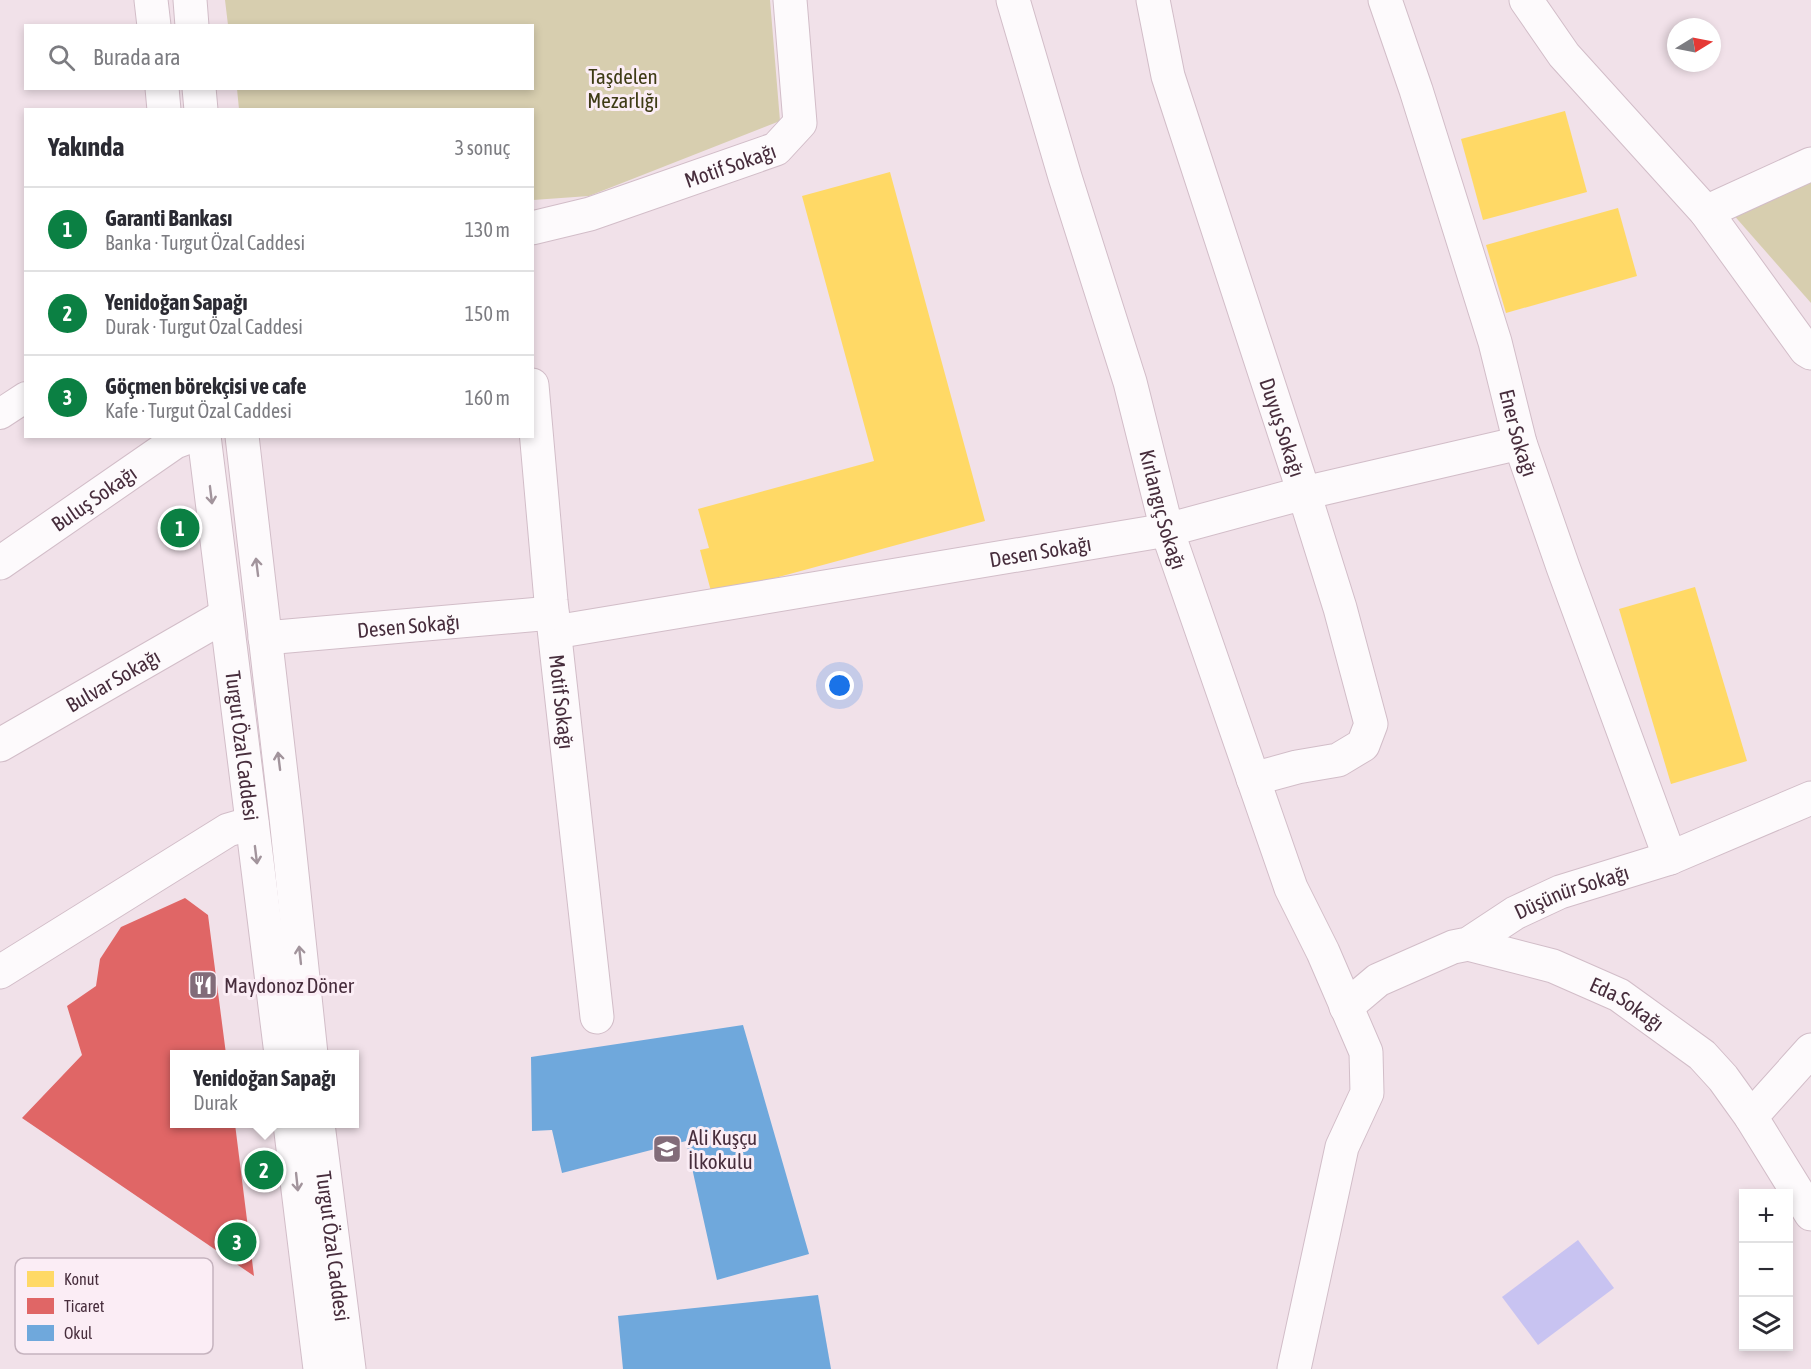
<!DOCTYPE html>
<html lang="tr">
<head>
<meta charset="utf-8">
<style>
  body { margin:0; font-family:"Asap Condensed",sans-serif; background:#f7f7f7; color:#2b2b33 }
  .controls { position:absolute; right:18px; bottom:18px; display:grid; overflow:hidden; border-radius:0px; box-shadow:0 3px 9px #0003 }
  .controls button { width:54px; height:54px; display:grid; place-items:center; padding:0; border:0; border-bottom:2px solid #e1e1e2; background:#fff; color:#2b2b33; font:30px sans-serif }
  .compass { position:absolute; left:1667px; top:18px; width:54px; height:54px; border-radius:50%; background:#fff; box-shadow:0 3px 9px #0003; rotate:80deg }
  .you { position:absolute; left:840px; top:686px; width:21px; height:21px; margin:-15px; border:4px solid #fff; border-radius:50%; background:#1a73e8; box-shadow:0 0 0 9px #1a73e833 }
  .badge { display:grid; place-items:center; width:39px; height:39px; border-radius:50%; background:#0b8043; color:#fff; font-size:20px; font-weight:700 }
  .pin { position:absolute; translate:-50% -50%; border:3px solid #fff; box-shadow:0 2px 6px #0006 }
  .popup { position:absolute; left:170px; top:1050px; width:189px; height:78px; box-sizing:border-box; display:grid; place-content:center; border-radius:0px; background:#fff; filter:drop-shadow(0 2px 4px #0005); font-size:20px; white-space:nowrap; color:#7c7c81 }
  .popup b { font-size:22px; color:#2b2b33 }
  .popup::after { content:''; position:absolute; left:50%; top:100%; margin-left:-12px; border:12px solid transparent; border-top-color:#fff }
  .list { margin:0; padding:0; list-style:none }
  h2 { display:flex; justify-content:space-between; align-items:center; height:78px; margin:0; padding:0 24px; font-size:26px }
  h2 small { font-size:20px; font-weight:400; color:#7c7c81 }
  .list li { display:grid; grid-template-columns:39px 1fr auto; gap:18px; align-items:center; box-sizing:border-box; height:84px; padding:0 24px; border-top:2px solid #e1e1e2 }
  .list b { display:block; font-size:22px; white-space:nowrap }
  .list p { margin:0; font-size:20px; white-space:nowrap; color:#7c7c81 }
  .list em { font-size:20px; font-style:normal; color:#7c7c81 }
  .icon { flex:none; width:33px; height:33px; fill:none; stroke:currentColor; stroke-width:2; stroke-linecap:round; stroke-linejoin:round }
  .map { position:relative; flex:none; width:1811px; height:1369px; overflow:hidden }
  .search { position:absolute; background:#fff; box-shadow:0 3px 9px #0003; left:24px; top:24px; width:510px; height:66px; display:flex; align-items:center; gap:15px; box-sizing:border-box; padding:0 21px; border-radius:0px; color:#7c7c81; font-size:22px }
  .panel { position:absolute; background:#fff; box-shadow:0 3px 9px #0003; left:24px; top:108px; width:510px; height:330px; border-radius:0px }
  .map>svg:first-child { display:block }
</style>
</head>
<body>
<div class="map">
<svg width="1811" height="1369" viewBox="0 0 1811 1369">
  <rect width="100%" height="100%" fill="#f1e1e9"/>
  <!-- green -->
  <g fill="#d7ceaf">
    <path d="M225 0H770L780 121 589 196 533 200 532 110 239 109 237 89 532 88V26L228 25Z"/>
    <path d="M1811 163V303L1724 204Z"/>
  </g>
  <!-- water -->
  <path fill="#c8c3f1" d="M1578 1240 1614 1288 1538 1345 1502 1297Z"/>
  <!-- homes -->
  <g fill="#ffd966">
    <path d="M1565 111 1587 192 1483 220 1461 139Z"/>
    <path d="M890 172 985 521 712 595 700 550 709 548 698 509 874 461 802 196Z"/>
    <path d="M1618 208 1637 276 1506 313 1486 245Z"/>
    <path d="M1695 587 1747 761 1671 784 1619 609Z"/>
  </g>
  <!-- shops -->
  <path fill="#e06666" d="M185 898 208 915 226 1054H174V1124H235L254 1276 22 1118 82 1055 67 1006 96 986 100 959 121 927Z"/>
  <!-- schools -->
  <g fill="#6fa8dc">
    <path d="M743 1025 809 1254 717 1280 686 1141 562 1173 552 1130 532 1131 531 1057Z"/>
    <path d="M818 1295 831 1369H623L618 1316Z"/>
  </g>
  <g fill="none" stroke-linecap="round" stroke-linejoin="round">
    <!-- pedestrian casing -->
    <g stroke="#d2bdc8" stroke-width="32">
      <path id="pedestrian" d="M0 414 26 397"/>
    </g>
    <!-- minor casing -->
    <g stroke="#d2bdc8" stroke-width="35">
      <g id="minor">
        <path id="s1" d="M1013 0 1065 177 1130 382 1167 530 1291 888 1323 952 1366 1052 1367 1093 1342 1147 1294 1369"/>
        <path id="s2" d="M1153 0 1168 76 1304 493 1340 608 1371 724 1363 745 1338 760 1297 767 1253 779"/>
        <path id="s3" d="M1385 0 1416 90 1495 342 1520 443 1563 567 1670 858"/>
        <path d="M1526 0 1564 55 1706 212 1806 350 1811 353"/>
        <path d="M1706 212 1811 164"/>
        <path id="s4" d="M532 228 590 214 776 149 800 123 790 0"/>
        <path id="s5" d="M532 385 551 601 597 1017"/>
        <path id="s6" d="M0 563 175 442 191 436"/>
        <path id="s7" d="M555 632 1167 530 1304 493 1520 443"/>
        <path id="s8" d="M265 638 552 613"/>
        <path id="s9" d="M0 745 226 615"/>
        <path id="s10" d="M1468 944 1553 966 1619 995 1702 1055 1723 1078 1751 1117"/>
        <path d="M0 972 228 830 252 823"/>
        <path id="s11" d="M1346 1007 1378 980 1453 947 1468 944 1515 913 1560 892 1670 858 1811 798"/>
        <path d="M1811 1050 1751 1117 1811 1214"/>
      </g>
    </g>
    <!-- primary casing -->
    <g stroke="#d2bdc8" stroke-width="35">
      <g id="primary">
        <path d="M151 0 154 26"/>
        <path d="M190 0 192 26"/>
        <path d="M162 88 164 110"/>
        <path d="M199 88 201 110"/>
        <path id="s12" d="M204 436 281 1054"/>
        <path d="M242 436 286 817 311 1054"/>
        <path d="M290 1124 320 1369"/>
        <path id="s13" d="M318 1124 349 1369"/>
      </g>
    </g>
    <!-- pedestrian -->
    <use href="#pedestrian" stroke="#fdfafc" stroke-width="30"/>
    <!-- minor -->
    <use href="#minor" stroke="#fdfafc" stroke-width="33"/>
    <!-- primary -->
    <use href="#primary" stroke="#fdfafc" stroke-width="33"/>
  </g>
  <!-- one-way arrows -->
  <defs><path id="oneway-shaft" d="M-6 0H5M1.5-3L5.5 0L1.5 3" fill="none" stroke-width="1.6" stroke-linecap="round" stroke-linejoin="round" transform="scale(1.5)"/></defs>
  <g stroke="#a2949c">
    <use href="#oneway-shaft" transform="translate(211 495) rotate(83)"/>
    <use href="#oneway-shaft" transform="translate(257 567) rotate(-97)"/>
    <use href="#oneway-shaft" transform="translate(279 761) rotate(-97)"/>
    <use href="#oneway-shaft" transform="translate(256 855) rotate(83)"/>
    <use href="#oneway-shaft" transform="translate(300 955) rotate(-96)"/>
    <use href="#oneway-shaft" transform="translate(297 1182) rotate(84)"/>
  </g>
  <!-- icons -->
  <defs>
    <g id="restaurant-square" transform="scale(1.5)"><rect x="-9" y="-9" width="18" height="18" rx="4" fill="#826c79" stroke="#fbedf5"/><path d="M-5-6h1v4h1v-4h1v4h1v-4h1v5L-1.5 .5V6h-2V.5L-5-1ZM5-6V6H3V1.5H1.5Q1.5-4 5-6Z" fill="#fff"/></g>
    <g id="school-square" transform="scale(1.5)"><rect x="-9" y="-9" width="18" height="18" rx="4" fill="#826c79" stroke="#fbedf5"/><path d="M0-5L7-2L0 1L-7-2ZM-4 1L0 2.5L4 1V4Q0 6-4 4Z" fill="#fff"/></g>
  </defs>
  <g fill-rule="evenodd">
    <use href="#restaurant-square" x="203" y="985"/>
    <use href="#school-square" x="667" y="1149"/>
  </g>
  <g text-anchor="middle" dominant-baseline="central" stroke-width="6" stroke-linejoin="round" paint-order="stroke">
    <!-- park labels -->
    <g font-size="21" fill="#3e3b15" stroke="#fbedf5">
      <text x="623" y="76">Taşdelen<tspan x="623" dy="24">Mezarlığı</tspan></text>
    </g>
    <!-- street labels -->
    <g font-size="21" fill="#472d3c" stroke="#fbedf5">
      <text stroke="none"><textPath href="#s4" startOffset="208">Motif Sokağı</textPath></text>
      <text stroke="none"><textPath href="#s2" startOffset="447">Duyuş Sokağı</textPath></text>
      <text stroke="none"><textPath href="#s3" startOffset="453">Ener Sokağı</textPath></text>
      <text stroke="none"><textPath href="#s6" startOffset="114">Buluş Sokağı</textPath></text>
      <text stroke="none"><textPath href="#s1" startOffset="531">Kırlangıç Sokağı</textPath></text>
      <text stroke="none"><textPath href="#s7" startOffset="492">Desen Sokağı</textPath></text>
      <text stroke="none"><textPath href="#s8" startOffset="144">Desen Sokağı</textPath></text>
      <text stroke="none"><textPath href="#s9" startOffset="130">Bulvar Sokağı</textPath></text>
      <text stroke="none"><textPath href="#s5" startOffset="318">Motif Sokağı</textPath></text>
      <text stroke="none"><textPath href="#s12" startOffset="312">Turgut Özal Caddesi</textPath></text>
      <text stroke="none"><textPath href="#s11" startOffset="256">Düşünür Sokağı</textPath></text>
      <text stroke="none"><textPath href="#s10" startOffset="171">Eda Sokağı</textPath></text>
      <text stroke="none"><textPath href="#s13" startOffset="123">Turgut Özal Caddesi</textPath></text>
    </g>
    <!-- poi labels -->
    <g font-size="21" fill="#472d3c" stroke="#fbedf5" text-anchor="start">
      <text x="224" y="985">Maydonoz Döner</text>
      <text x="688" y="1137">Ali Kuşçu<tspan x="688" dy="24">İlkokulu</tspan></text>
    </g>
  </g>
  <!-- legend -->
  <rect x="15" y="1258" width="198" height="96" rx="9" fill="#fbedf5" stroke="#c5b3be" stroke-width="1.5"/>
  <rect x="27" y="1271" width="27" height="16" fill="#ffd966"/>
  <rect x="27" y="1298" width="27" height="16" fill="#e06666"/>
  <rect x="27" y="1325" width="27" height="16" fill="#6fa8dc"/>
  <g font-size="16" fill="#472d3c">
    <text x="64" y="1285">Konut</text>
    <text x="64" y="1312">Ticaret</text>
    <text x="64" y="1339">Okul</text>
  </g>
</svg>
<div class="controls">
<button>+</button>
<button>−</button>
<button><svg class="icon" aria-label="layers" viewBox="0 0 24 24"><path d="M12 4l9 5-9 5-9-5zM3 14l9 5 9-5"/></svg></button>
</div>
<svg class="compass" viewBox="-18 -18 36 36"><path d="M0-13l5 13h-10z" fill="#e53935"/><path d="M0 13l5-13h-10z" fill="#7c7c81"/></svg>
<div class="you"></div>
<div class="pin badge" style="left:180px;top:528px">1</div>
<div class="pin badge" style="left:264px;top:1170px">2</div>
<div class="popup"><b>Yenidoğan Sapağı</b>Durak</div>
<div class="pin badge" style="left:237px;top:1242px">3</div>
<div class="search"><svg class="icon" aria-label="search" viewBox="0 0 24 24"><circle cx="10" cy="10" r="6"/><path d="M15 15l6 6"/></svg>Burada ara</div>
<section class="panel">
<h2>Yakında<small>3 sonuç</small></h2>
<ul class="list">
<li><span class="badge">1</span><div><b>Garanti Bankası</b><p>Banka · Turgut Özal Caddesi</p></div><em>130 m</em></li>
<li><span class="badge">2</span><div><b>Yenidoğan Sapağı</b><p>Durak · Turgut Özal Caddesi</p></div><em>150 m</em></li>
<li><span class="badge">3</span><div><b>Göçmen börekçisi ve cafe</b><p>Kafe · Turgut Özal Caddesi</p></div><em>160 m</em></li>
</ul>
</section>
</div>
</body>
</html>
